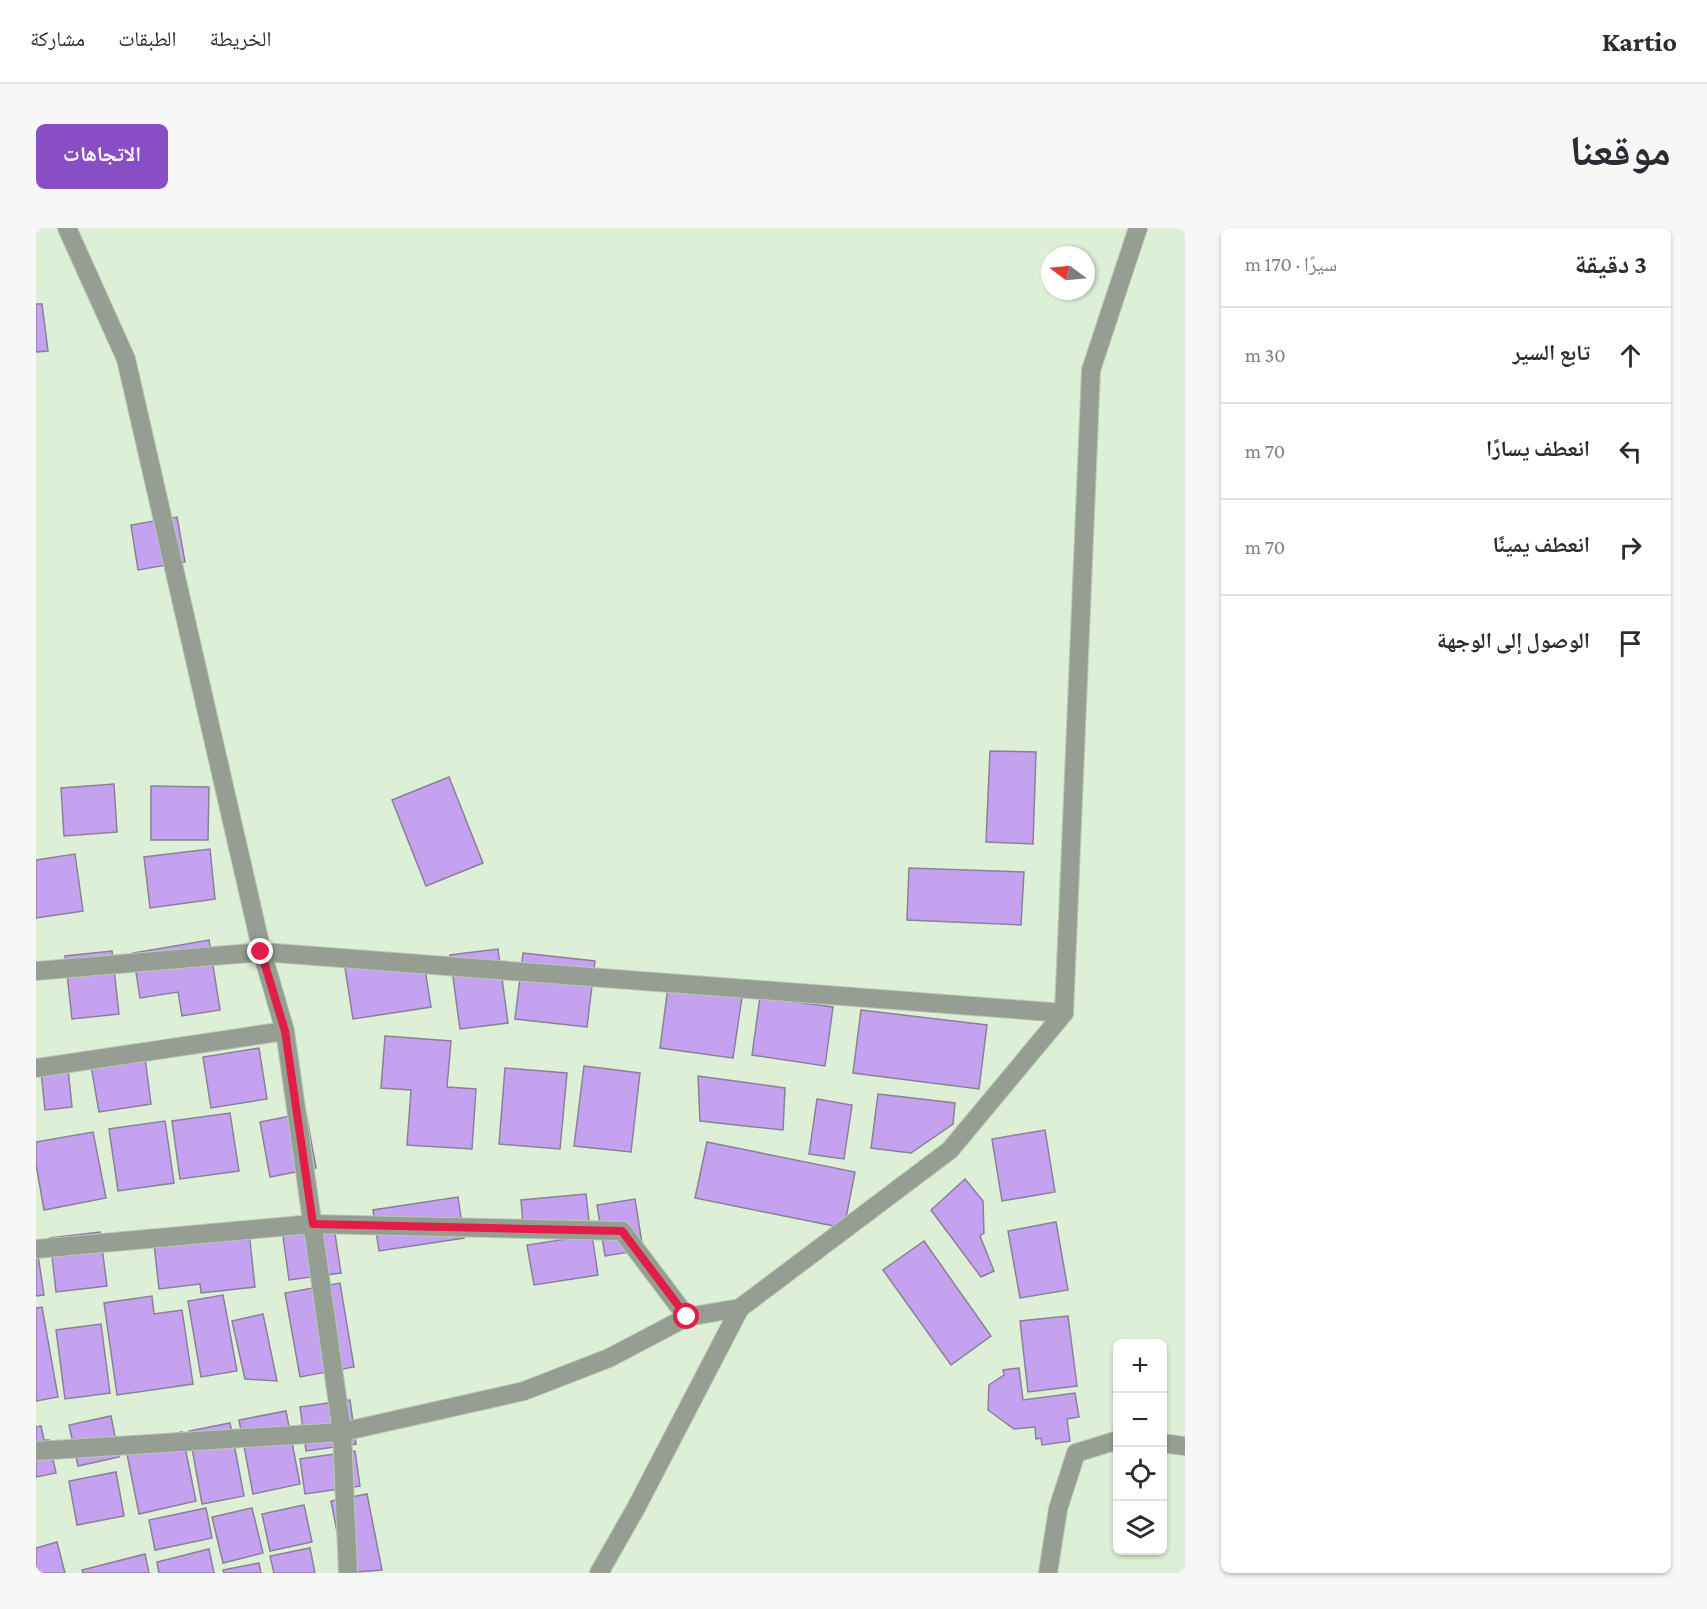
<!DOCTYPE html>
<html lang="ar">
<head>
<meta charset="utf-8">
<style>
  body { margin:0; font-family:"Crimson Pro","Noto Naskh Arabic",serif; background:#f7f7f7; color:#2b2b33; direction:rtl }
  .controls { position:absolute; right:18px; bottom:18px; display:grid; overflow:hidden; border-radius:9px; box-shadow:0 2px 4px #0004 }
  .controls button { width:54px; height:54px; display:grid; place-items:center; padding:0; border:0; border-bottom:2px solid #e1e1e2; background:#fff; color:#2b2b33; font:30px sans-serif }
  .compass { position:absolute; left:1005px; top:18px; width:54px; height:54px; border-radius:50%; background:#fff; box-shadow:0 2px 4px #0004; rotate:286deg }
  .stop { position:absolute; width:18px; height:18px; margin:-14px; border:4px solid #e11d48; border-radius:50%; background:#fff }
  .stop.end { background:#e11d48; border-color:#fff; box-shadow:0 2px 6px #0008 }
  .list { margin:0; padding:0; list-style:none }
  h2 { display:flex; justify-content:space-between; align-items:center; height:78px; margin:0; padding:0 24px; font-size:26px }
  h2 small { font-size:20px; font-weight:400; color:#7c7c81 }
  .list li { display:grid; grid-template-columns:39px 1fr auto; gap:18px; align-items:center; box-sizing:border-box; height:96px; padding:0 24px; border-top:2px solid #e1e1e2 }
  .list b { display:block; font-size:22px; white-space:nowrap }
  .list em { font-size:20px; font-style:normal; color:#7c7c81 }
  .icon { flex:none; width:33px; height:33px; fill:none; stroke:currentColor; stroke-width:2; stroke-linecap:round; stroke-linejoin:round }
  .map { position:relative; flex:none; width:1149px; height:1345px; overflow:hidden; direction:ltr; border-radius:9px }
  header { display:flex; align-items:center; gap:36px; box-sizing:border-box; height:84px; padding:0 30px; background:#fff; border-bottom:2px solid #e1e1e2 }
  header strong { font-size:28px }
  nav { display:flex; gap:33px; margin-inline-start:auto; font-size:21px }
  .intro { display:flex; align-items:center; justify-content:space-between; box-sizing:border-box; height:144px; padding:0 36px }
  h1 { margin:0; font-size:42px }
  .button { padding:15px 27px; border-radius:9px; background:#8a4ec4; color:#fff; font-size:21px; font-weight:700 }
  main { display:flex; gap:36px; padding:0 36px }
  aside { flex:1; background:#fff; border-radius:9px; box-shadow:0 2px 4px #0004 }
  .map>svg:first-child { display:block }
</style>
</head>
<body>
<header>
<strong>Kartio</strong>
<nav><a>الخريطة</a><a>الطبقات</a><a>مشاركة</a></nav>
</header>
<div class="intro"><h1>موقعنا</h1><a class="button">الاتجاهات</a></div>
<main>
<aside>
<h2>3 دقيقة<small>سيرًا · 170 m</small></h2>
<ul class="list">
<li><svg class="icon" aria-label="ahead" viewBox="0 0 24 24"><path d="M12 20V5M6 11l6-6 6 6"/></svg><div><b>تابع السير</b></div><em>30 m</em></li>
<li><svg class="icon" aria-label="left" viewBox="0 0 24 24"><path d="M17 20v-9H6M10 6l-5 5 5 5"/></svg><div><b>انعطف يسارًا</b></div><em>70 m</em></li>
<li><svg class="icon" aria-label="right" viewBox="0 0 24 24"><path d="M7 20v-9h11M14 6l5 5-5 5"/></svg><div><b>انعطف يمينًا</b></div><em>70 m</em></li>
<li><svg class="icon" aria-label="arrive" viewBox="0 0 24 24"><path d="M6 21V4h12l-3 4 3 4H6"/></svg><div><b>الوصول إلى الوجهة</b></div></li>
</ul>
</aside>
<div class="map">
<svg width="1149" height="1345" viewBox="0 0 1149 1345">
  <rect width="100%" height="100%" fill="#ddefd7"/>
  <!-- building -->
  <g fill="#c5a2f0" stroke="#8a8098" stroke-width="1.5">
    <path d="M0 76H6L12 123 0 124Z"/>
    <path d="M141 289 149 334 102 342 95 297Z"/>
    <path d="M954 523 1000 524 997 616 950 614Z"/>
    <path d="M413 549 447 635 390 658 356 572Z"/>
    <path d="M78 556 81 604 28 608 25 560Z"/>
    <path d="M115 558 173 559 172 612H115Z"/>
    <path d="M174 621 179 671 114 680 108 629Z"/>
    <path d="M39 626 47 683 0 690V632Z"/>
    <path d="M873 640 988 644 985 697 871 692Z"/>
    <path d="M173 712 184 782 146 788 142 764 104 770 97 725Z"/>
    <path d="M462 721 472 795 424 801 414 727Z"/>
    <path d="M76 723 83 786 36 791 29 728Z"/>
    <path d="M487 725 559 733 551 799 479 791Z"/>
    <path d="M387 728 395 779 317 791 309 740Z"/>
    <path d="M632 759 706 769 697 830 624 820Z"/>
    <path d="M724 769 797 779 789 838 716 827Z"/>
    <path d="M825 782 951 797 943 861 817 845Z"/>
    <path d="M349 808 415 813 411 859 440 861 436 921 371 917 375 862 345 860Z"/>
    <path d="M223 820 231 871 175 880 167 829Z"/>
    <path d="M109 830 115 876 63 884 55 838Z"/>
    <path d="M548 838 604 845 595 924 538 918Z"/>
    <path d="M469 840 531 845 524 921 463 916Z"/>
    <path d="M32 841 36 879 9 882 5 844Z"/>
    <path d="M662 848 749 860 747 902 664 893Z"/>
    <path d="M842 866 919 875 917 896 875 925 835 920Z"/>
    <path d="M781 871 816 877 808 931 773 926Z"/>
    <path d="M194 885 203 943 144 951 136 893Z"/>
    <path d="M270 885 280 940 234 949 224 894Z"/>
    <path d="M129 893 138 955 82 963 73 901Z"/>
    <path d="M1009 902 1019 964 966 973 956 911Z"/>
    <path d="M57 904 70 970 8 982 0 936V914Z"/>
    <path d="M671 914 819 944 808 1000 659 970Z"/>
    <path d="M929 951 947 973 948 1005 944 1008 958 1043 945 1049 895 982Z"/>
    <path d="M550 966 554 1003 488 1009 485 972Z"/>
    <path d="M422 969 428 1010 343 1023 337 982Z"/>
    <path d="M599 971 607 1022 569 1028 561 977Z"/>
    <path d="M297 993 305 1045 253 1052 246 1001Z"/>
    <path d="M1020 994 1032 1062 984 1070 972 1003Z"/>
    <path d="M212 995 219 1059 165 1065 164 1056 123 1061 117 1006Z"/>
    <path d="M64 1004 71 1058 20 1064 14 1010Z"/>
    <path d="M556 1007 562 1047 498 1057 491 1017Z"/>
    <path d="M888 1013 955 1108 915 1137 847 1042Z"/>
    <path d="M0 1014 8 1067 0 1068Z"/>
    <path d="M304 1055 318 1139 264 1149 249 1065Z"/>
    <path d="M187 1067 201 1143 165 1149 152 1073Z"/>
    <path d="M116 1068 118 1086 146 1082 157 1156 81 1167 68 1075Z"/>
    <path d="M6 1079 22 1169 0 1173V1080Z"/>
    <path d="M227 1086 241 1153 209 1151 196 1093Z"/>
    <path d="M1032 1088 1041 1158 992 1164 984 1093Z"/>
    <path d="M65 1096 74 1165 29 1171 20 1102Z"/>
    <path d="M983 1140 987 1172 1039 1165 1043 1189 1031 1191 1034 1213 1006 1217 1005 1210 1000 1211 999 1199 978 1201 952 1182 953 1157 968 1147 967 1142Z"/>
    <path d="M314 1172 320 1216 270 1223 264 1179Z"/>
    <path d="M250 1183 264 1256 217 1266 203 1192Z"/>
    <path d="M75 1188 83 1229 42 1238 33 1197Z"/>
    <path d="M194 1195 208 1268 166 1276 153 1203Z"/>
    <path d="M5 1198 8 1212H13L20 1245 0 1249V1199Z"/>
    <path d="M146 1204 160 1273 103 1286 89 1216Z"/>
    <path d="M319 1223 324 1258 269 1266 264 1231Z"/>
    <path d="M80 1244 88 1288 41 1297 33 1253Z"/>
    <path d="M331 1266 346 1342 309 1345 295 1273Z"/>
    <path d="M268 1277 276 1314 234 1323 226 1286Z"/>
    <path d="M170 1280 176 1310 119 1322 113 1292Z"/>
    <path d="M216 1280 227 1325 187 1335 176 1289Z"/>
    <path d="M21 1314 29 1345H0V1320Z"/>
    <path d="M274 1320 279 1345H238L234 1328Z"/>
    <path d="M173 1321 178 1345H123L121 1334Z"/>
    <path d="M109 1326 113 1345H47L46 1342Z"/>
    <path d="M223 1335 225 1345H188L187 1342Z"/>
  </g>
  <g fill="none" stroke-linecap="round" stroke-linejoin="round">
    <!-- minor casing -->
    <g stroke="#b8c8b3" stroke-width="20">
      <g id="minor">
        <path d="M31 0 90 131 226 724 249 803 306 1204 312 1345"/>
        <path d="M0 743 226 724 1028 785"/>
        <path d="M0 840 249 803"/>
        <path d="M0 1021 277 996 586 1003 651 1089"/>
        <path d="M1126 1215 1149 1218"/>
        <path d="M0 1223 306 1204 488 1163 573 1130 651 1089 704 1080"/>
        <path d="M563 1345 600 1280 704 1080 914 922 1028 785 1055 142 1102 0"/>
        <path d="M1012 1345 1022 1281 1040 1225 1082 1212"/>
      </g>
    </g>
    <!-- minor -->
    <use href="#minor" stroke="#969d93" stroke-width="18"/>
  </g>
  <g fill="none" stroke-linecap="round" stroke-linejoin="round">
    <!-- route -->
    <path stroke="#e11d48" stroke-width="8" d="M225 724 249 803 277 996 586 1003 651 1089"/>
  </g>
</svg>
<div class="controls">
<button>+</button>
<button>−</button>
<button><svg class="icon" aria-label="locate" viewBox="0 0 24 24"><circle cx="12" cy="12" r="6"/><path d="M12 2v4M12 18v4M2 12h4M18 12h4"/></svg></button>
<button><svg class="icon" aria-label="layers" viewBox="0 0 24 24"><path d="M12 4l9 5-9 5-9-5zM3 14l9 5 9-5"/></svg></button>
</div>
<svg class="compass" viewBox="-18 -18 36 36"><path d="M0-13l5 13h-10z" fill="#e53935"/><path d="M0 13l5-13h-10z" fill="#7c7c81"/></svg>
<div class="stop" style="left:651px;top:1089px"></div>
<div class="stop end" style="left:225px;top:724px"></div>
</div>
</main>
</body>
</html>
